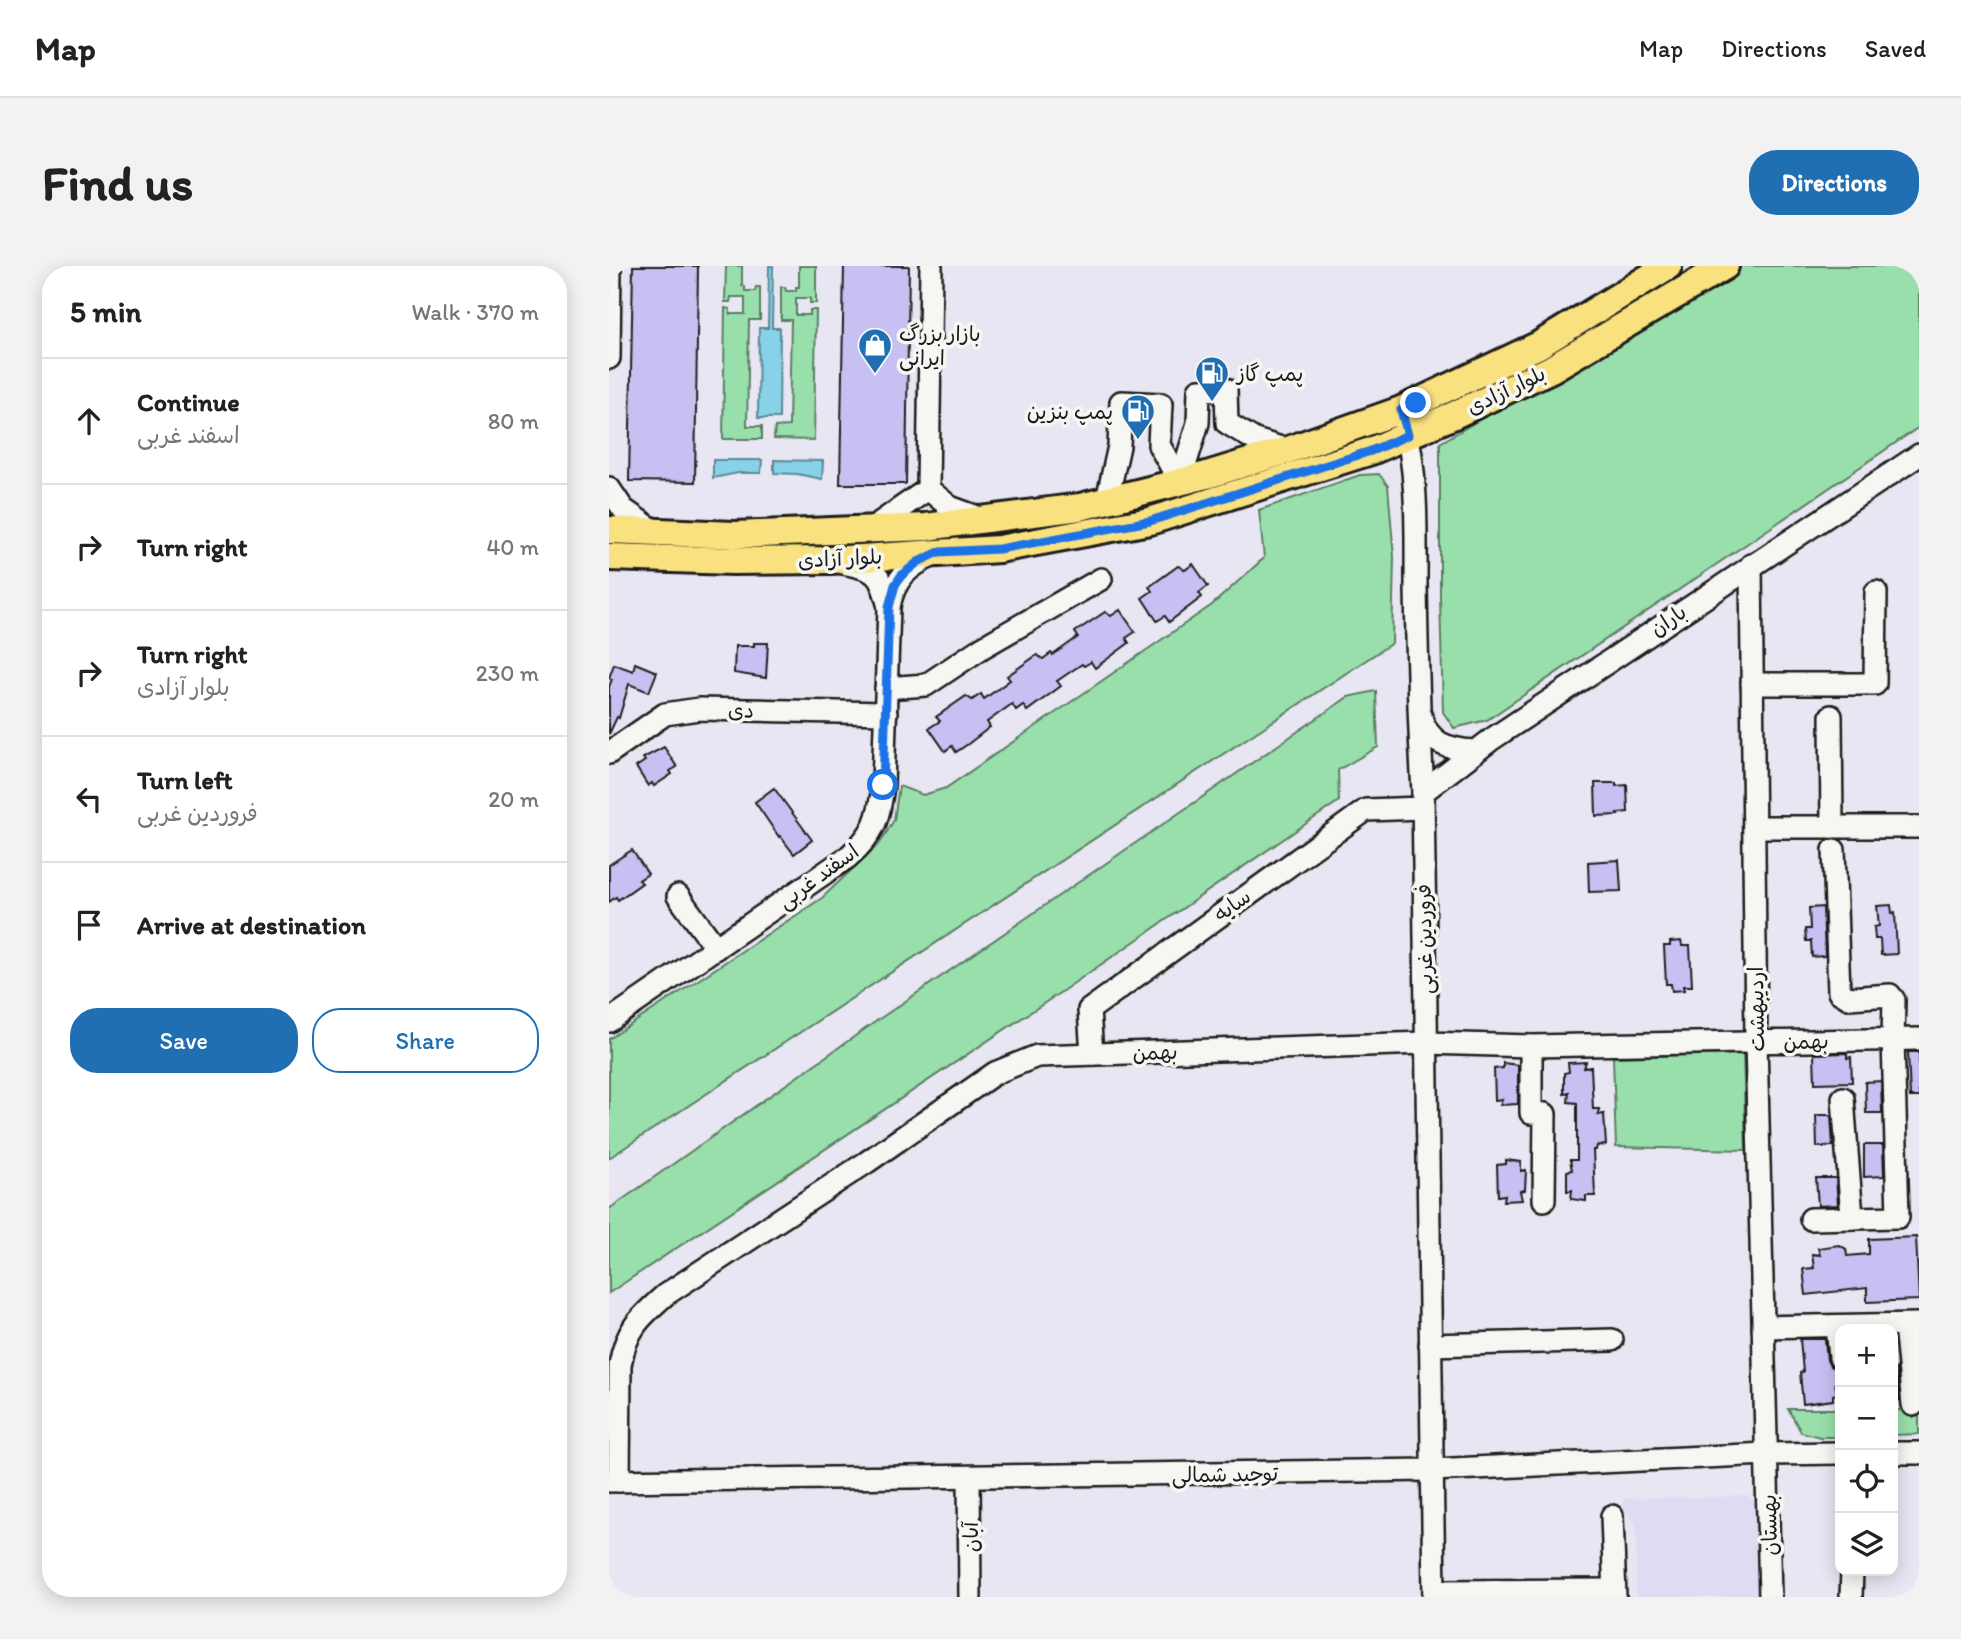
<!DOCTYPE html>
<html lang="en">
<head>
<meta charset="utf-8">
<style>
  body { margin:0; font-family:Itim,"Playpen Sans Arabic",sans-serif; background:#f2f2f2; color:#222 }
  .controls { position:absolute; right:21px; bottom:21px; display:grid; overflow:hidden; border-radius:14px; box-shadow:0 4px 18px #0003 }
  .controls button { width:63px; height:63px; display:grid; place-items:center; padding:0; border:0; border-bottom:2px solid #e0e0e0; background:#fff; color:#222; font:35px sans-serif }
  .stop { position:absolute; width:21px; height:21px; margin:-16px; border:5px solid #1a73e8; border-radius:50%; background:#fff }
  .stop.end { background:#1a73e8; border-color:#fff; box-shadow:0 2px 7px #0008 }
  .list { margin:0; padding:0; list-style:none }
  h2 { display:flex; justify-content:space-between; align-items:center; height:91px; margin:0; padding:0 28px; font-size:30px }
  h2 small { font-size:23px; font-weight:400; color:#767676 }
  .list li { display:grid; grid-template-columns:46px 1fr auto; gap:21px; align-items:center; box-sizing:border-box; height:126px; padding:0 28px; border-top:2px solid #e0e0e0 }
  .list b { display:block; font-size:26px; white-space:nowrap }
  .list p { margin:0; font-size:23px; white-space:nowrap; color:#767676 }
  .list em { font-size:23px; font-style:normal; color:#767676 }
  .actions { display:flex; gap:14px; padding:21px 28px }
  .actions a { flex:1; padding:16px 0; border:2px solid #1f6fb2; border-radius:28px; text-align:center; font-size:24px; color:#1f6fb2 }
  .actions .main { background:#1f6fb2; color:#fff }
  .icon { flex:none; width:38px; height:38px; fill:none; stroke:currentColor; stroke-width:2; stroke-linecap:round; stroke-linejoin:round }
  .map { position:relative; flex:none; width:1310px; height:1331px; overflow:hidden; border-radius:28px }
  header { display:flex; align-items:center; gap:42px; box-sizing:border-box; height:98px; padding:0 35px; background:#fff; border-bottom:2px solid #e0e0e0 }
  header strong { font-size:33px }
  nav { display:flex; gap:38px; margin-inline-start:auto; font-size:24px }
  .intro { display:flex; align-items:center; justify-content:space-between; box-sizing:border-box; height:168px; padding:0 42px }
  h1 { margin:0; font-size:49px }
  .button { padding:18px 32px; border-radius:28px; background:#1f6fb2; color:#fff; font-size:24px; font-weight:700 }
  main { display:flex; gap:42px; padding:0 42px }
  aside { flex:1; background:#fff; border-radius:28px; box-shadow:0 4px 18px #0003 }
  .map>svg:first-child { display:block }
</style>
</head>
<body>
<header>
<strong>Map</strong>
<nav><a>Map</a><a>Directions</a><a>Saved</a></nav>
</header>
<div class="intro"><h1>Find us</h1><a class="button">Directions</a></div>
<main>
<aside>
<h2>5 min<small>Walk · 370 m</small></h2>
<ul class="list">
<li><svg class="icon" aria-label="ahead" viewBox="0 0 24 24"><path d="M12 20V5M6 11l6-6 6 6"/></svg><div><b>Continue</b><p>اسفند غربی</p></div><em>80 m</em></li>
<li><svg class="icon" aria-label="right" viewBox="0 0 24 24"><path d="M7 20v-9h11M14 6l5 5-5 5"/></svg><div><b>Turn right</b></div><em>40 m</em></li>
<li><svg class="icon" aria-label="right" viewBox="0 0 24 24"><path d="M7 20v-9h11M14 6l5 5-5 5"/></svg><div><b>Turn right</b><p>بلوار آزادی</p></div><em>230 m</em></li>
<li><svg class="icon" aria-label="left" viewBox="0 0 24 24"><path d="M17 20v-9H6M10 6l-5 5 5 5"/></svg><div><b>Turn left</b><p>فروردین غربی</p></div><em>20 m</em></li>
<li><svg class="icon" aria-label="arrive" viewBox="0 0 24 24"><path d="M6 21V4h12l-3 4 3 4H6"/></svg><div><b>Arrive at destination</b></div></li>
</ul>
<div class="actions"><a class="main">Save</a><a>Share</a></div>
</aside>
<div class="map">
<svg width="1310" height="1331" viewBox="0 0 1310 1331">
  <rect width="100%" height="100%" fill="#e8e6f2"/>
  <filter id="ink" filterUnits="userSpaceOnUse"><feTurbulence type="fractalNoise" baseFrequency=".0143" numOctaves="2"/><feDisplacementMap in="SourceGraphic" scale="14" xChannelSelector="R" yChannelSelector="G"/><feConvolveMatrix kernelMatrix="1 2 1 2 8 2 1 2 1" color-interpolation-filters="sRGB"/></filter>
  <g filter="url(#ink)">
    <!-- built -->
    <path fill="#dedbf2" d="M1139 1230 1146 1236 1148 1331H1027V1256L1012 1244 1015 1233Z"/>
    <!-- green -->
    <g fill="#99dfac" stroke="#5a7e64" stroke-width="2">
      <path d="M117 0H133V20H136V25H146L147 21H151V54H140L138 160H153V173H114L116 42 121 43V48H136V31H122L121 36H116Z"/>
      <path d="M190 0H207V37H201V32H187V49H201V44H207L205 174 165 173 166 161 180 160 182 54H172V21H176L177 25H187V21H190Z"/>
      <path d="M1131 0H1310V161L878 454 845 462 834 446 831 330V177Z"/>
      <path d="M770 208 779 220 785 291 783 377 0 892V773L213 632 271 577 285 554 290 520 314 529 337 522 603 339 655 292 650 244 751 209Z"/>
      <path d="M767 425 769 481 729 504 730 535 452 726 0 1027V943L266 756 739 431Z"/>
      <path d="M1134 788 1137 884 1007 881 1004 791Z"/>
      <path d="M1179 1143H1231V1171H1211L1192 1166Z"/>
      <path d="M1284 1144H1310V1168L1284 1169Z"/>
    </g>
    <!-- water -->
    <g fill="#87d2e8" stroke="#5c8996" stroke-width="2">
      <path d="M160 0H164L163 62H171L170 152H149L150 62H159Z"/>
      <path d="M104 194H153L152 207H129L104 212Z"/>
      <path d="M165 194 214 195 213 213 188 208 165 207Z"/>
    </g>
    <!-- building -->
    <g fill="#c7c0f2" stroke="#1c1c1c" stroke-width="2">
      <path d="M24 0H89L86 216 20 215Z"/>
      <path d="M235 0H300L297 218H231Z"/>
      <path d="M584 298 599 320 590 327 593 331 560 356 556 350 548 355 533 332 543 325 540 321 569 300 576 304Z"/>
      <path d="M511 344 526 366 517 372 520 377 486 402 482 396 475 400 473 398 448 415 452 420 418 445 414 439 407 444 403 438 378 456 381 461 359 478 347 486 343 480 336 485 320 462 331 455 327 451 357 430 363 434 372 428 375 433 401 414 398 410 428 389 434 393 442 387 444 389 469 371 466 366 496 346 502 350Z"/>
      <path d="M145 377H159L157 412 125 407 126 380H145Z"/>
      <path d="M26 397 48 406 40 426 20 418 10 452 8 451 0 468V421L3 413 0 412 5 398 24 405Z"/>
      <path d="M55 481 68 501 61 505 63 508 45 520 43 517 39 520 27 501 36 495 34 492Z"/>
      <path d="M986 517H1007V520L1018 519 1019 546 1008 547 1009 549 987 550Z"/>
      <path d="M165 522 203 574 185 588 171 570 170 571 146 536Z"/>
      <path d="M23 584 39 608 30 614 33 617 9 634 7 631 0 636V599Z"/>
      <path d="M1010 594 1012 625 980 626 979 596Z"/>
      <path d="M1282 639 1283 647 1286 646 1288 688 1272 689 1271 673H1266L1265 661 1270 660 1268 640Z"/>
      <path d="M1214 641 1216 690 1203 691 1202 675H1197L1196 663H1201L1200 642Z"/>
      <path d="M1072 675 1073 680H1081L1083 720H1074L1075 724 1063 725 1062 718H1057L1055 680H1061V676Z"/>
      <path d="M1299 786H1310V831H1301Z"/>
      <path d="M1238 787V792L1242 791 1243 816 1206 817 1205 788Z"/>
      <path d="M977 796 975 802 982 801 984 843H990L989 849 995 848 997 879 988 880 987 884H984L986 930H977V935L962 933 963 924 958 925V905L963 904 961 894H968V837L959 836 960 826 955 828V807L960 806 959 797Z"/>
      <path d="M894 797 909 799V838L891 839 893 833 886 834 885 803 894 802Z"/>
      <path d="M1272 815 1273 847H1257L1256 816Z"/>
      <path d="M1207 849H1222L1224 880 1208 881Z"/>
      <path d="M1255 879H1274L1275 910 1255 911Z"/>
      <path d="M897 894 912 896V905L917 904 916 924 911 925 913 934 895 935 896 929 889 930 888 899 897 898Z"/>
      <path d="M1207 912H1227L1229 939 1209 940Z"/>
      <path d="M1307 971 1310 1034 1258 1036V1022L1197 1029 1194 1003 1205 1002 1203 988 1211 989 1209 982 1230 979 1237 983 1238 990 1260 988V973Z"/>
      <path d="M1191 1073H1216L1218 1094 1221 1100 1228 1104 1229 1116 1226 1117 1228 1128 1224 1129V1134L1194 1138 1191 1107 1194 1106Z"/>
      <path d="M1284 1103H1287L1290 1134 1284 1135Z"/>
    </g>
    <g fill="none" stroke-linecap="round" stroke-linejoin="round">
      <!-- minor casing -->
      <g stroke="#1c1c1c" stroke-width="26">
        <g id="minor">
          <path d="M0 92 1 0"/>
          <path d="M795 155C809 207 807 265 807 319 808 388 810 457 814 526L825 1331"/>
          <path d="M0 222 14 243 47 266"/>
          <path d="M319 223 322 0"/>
          <path d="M319 223 341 241 374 253"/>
          <path d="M498 234 510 180 512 136 552 138 550 179 571 216 589 157 590 124 617 123 618 157 646 174 679 184"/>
          <path d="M262 263 319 223"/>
          <path d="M234 297C269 304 271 307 280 341"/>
          <path d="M1142 299 1147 776 1161 1331"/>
          <path d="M1143 418H1266L1267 326"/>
          <path d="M277 422 317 419 374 381 492 313"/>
          <path d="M1222 450 1223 561"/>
          <path d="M812 451C820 478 839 483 865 485"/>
          <path d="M0 487 56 448 90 443 277 447"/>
          <path d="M814 526 883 473 1310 189"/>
          <path d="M1145 561H1310"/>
          <path d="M69 630 107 682"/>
          <path d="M0 755 239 591C265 568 270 554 274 519L280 341C285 313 299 300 325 289"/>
          <path d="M922 780V847L936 848 935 934"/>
          <path d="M483 788 480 744 757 544 813 542"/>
          <path d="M1234 832 1243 952"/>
          <path d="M1202 953 1289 951 1284 773 1285 734 1281 729 1240 732 1230 726 1225 584"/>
          <path d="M1296 1059 1304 1139"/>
          <path d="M1228 1060 1231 1092"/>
          <path d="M1154 1061 1310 1058"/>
          <path d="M821 1079 1003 1074"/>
          <path d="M1284 1187H1310"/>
          <path d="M360 1212 361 1331"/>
          <path d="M0 1215 823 1204 1158 1188 1231 1187"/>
          <path d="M10 1215 11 1099C17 1064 30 1052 56 1029L258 896 386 807 428 790 817 777 922 780 1310 773"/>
          <path d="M1003 1250 1006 1331"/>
          <path d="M825 1325 1005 1324"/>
          <path d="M1242 1331 1243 1305"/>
        </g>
      </g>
      <!-- major casing -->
      <g stroke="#1c1c1c" stroke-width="32">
        <g id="major">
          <path d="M0 264 126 269 317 261 471 241 540 224 598 209 679 184 792 144 930 79 1059 0"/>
          <path d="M0 291 125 295 222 294 390 283 541 255 762 185 845 149 942 103 1116 0"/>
        </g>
      </g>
      <!-- minor -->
      <use href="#minor" stroke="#f6f6f2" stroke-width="21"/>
      <!-- major -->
      <use href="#major" stroke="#fae180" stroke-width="26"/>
    </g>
  </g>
  <g fill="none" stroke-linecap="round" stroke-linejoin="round" filter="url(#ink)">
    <!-- route -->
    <path stroke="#1a73e8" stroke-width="9" d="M274 519 280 341 286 319 292 310 309 296 330 286 390 283 541 255 762 185 799 169 792 144 807 137"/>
  </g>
  <!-- icons -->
  <defs>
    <g id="shop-pin" transform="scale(1.75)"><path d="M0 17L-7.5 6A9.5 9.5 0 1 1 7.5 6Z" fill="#1f6fb2" stroke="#f6f6f2"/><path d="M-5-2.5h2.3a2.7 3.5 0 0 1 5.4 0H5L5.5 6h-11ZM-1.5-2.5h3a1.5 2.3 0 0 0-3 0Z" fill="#fff"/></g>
    <g id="fuel-pin" transform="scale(1.75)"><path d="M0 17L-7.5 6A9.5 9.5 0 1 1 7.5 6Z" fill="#1f6fb2" stroke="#f6f6f2"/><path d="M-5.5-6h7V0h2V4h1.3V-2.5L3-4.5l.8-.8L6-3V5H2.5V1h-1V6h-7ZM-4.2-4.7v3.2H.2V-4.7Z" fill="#fff"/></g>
  </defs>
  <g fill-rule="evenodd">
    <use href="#shop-pin" x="266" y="79"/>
    <use href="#fuel-pin" x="603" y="107"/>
    <use href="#fuel-pin" x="529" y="145"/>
  </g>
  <g text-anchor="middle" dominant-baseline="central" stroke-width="7" stroke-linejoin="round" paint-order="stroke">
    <!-- poi labels -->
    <g font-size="21" fill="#1c1c1c" stroke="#f6f6f2" text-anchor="start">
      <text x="290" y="67">بازار بزرگ<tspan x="290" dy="24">ایرانی</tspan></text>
      <text x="628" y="107">پمپ گاز</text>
      <text x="504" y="145" text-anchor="end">پمپ بنزين</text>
    </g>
    <!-- street labels -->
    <g font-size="21" fill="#1c1c1c" stroke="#f6f6f2">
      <text transform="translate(897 124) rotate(-26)">بلوار آزادی</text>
      <text transform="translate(231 292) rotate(-3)">بلوار آزادی</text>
      <text transform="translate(1059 354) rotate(-34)">باران</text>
      <text transform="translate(132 444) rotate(1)">دی</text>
      <text transform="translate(209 610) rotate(-36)">اسفند غربی</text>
      <text transform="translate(623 639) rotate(-36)">سایه</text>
      <text transform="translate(815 673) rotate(-91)">فروردین غربی</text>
      <text transform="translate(1147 743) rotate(-91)">اردیبهشت</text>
      <text transform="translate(1197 775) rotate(-1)">بهمن</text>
      <text transform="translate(546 786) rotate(-2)">بهمن</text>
      <text transform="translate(616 1208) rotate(-1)">توحید شمالی</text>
      <text transform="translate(1160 1259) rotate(-91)">بهستان</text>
      <text transform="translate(361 1271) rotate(-90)">آبان</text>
    </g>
  </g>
</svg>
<div class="controls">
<button>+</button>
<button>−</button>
<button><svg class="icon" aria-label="locate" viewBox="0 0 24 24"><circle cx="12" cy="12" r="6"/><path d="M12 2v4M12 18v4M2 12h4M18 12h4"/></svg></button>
<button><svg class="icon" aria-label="layers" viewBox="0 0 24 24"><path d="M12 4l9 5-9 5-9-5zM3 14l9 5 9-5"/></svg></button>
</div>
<div class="stop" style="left:274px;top:519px"></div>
<div class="stop end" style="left:807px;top:137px"></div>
</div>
</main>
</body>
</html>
